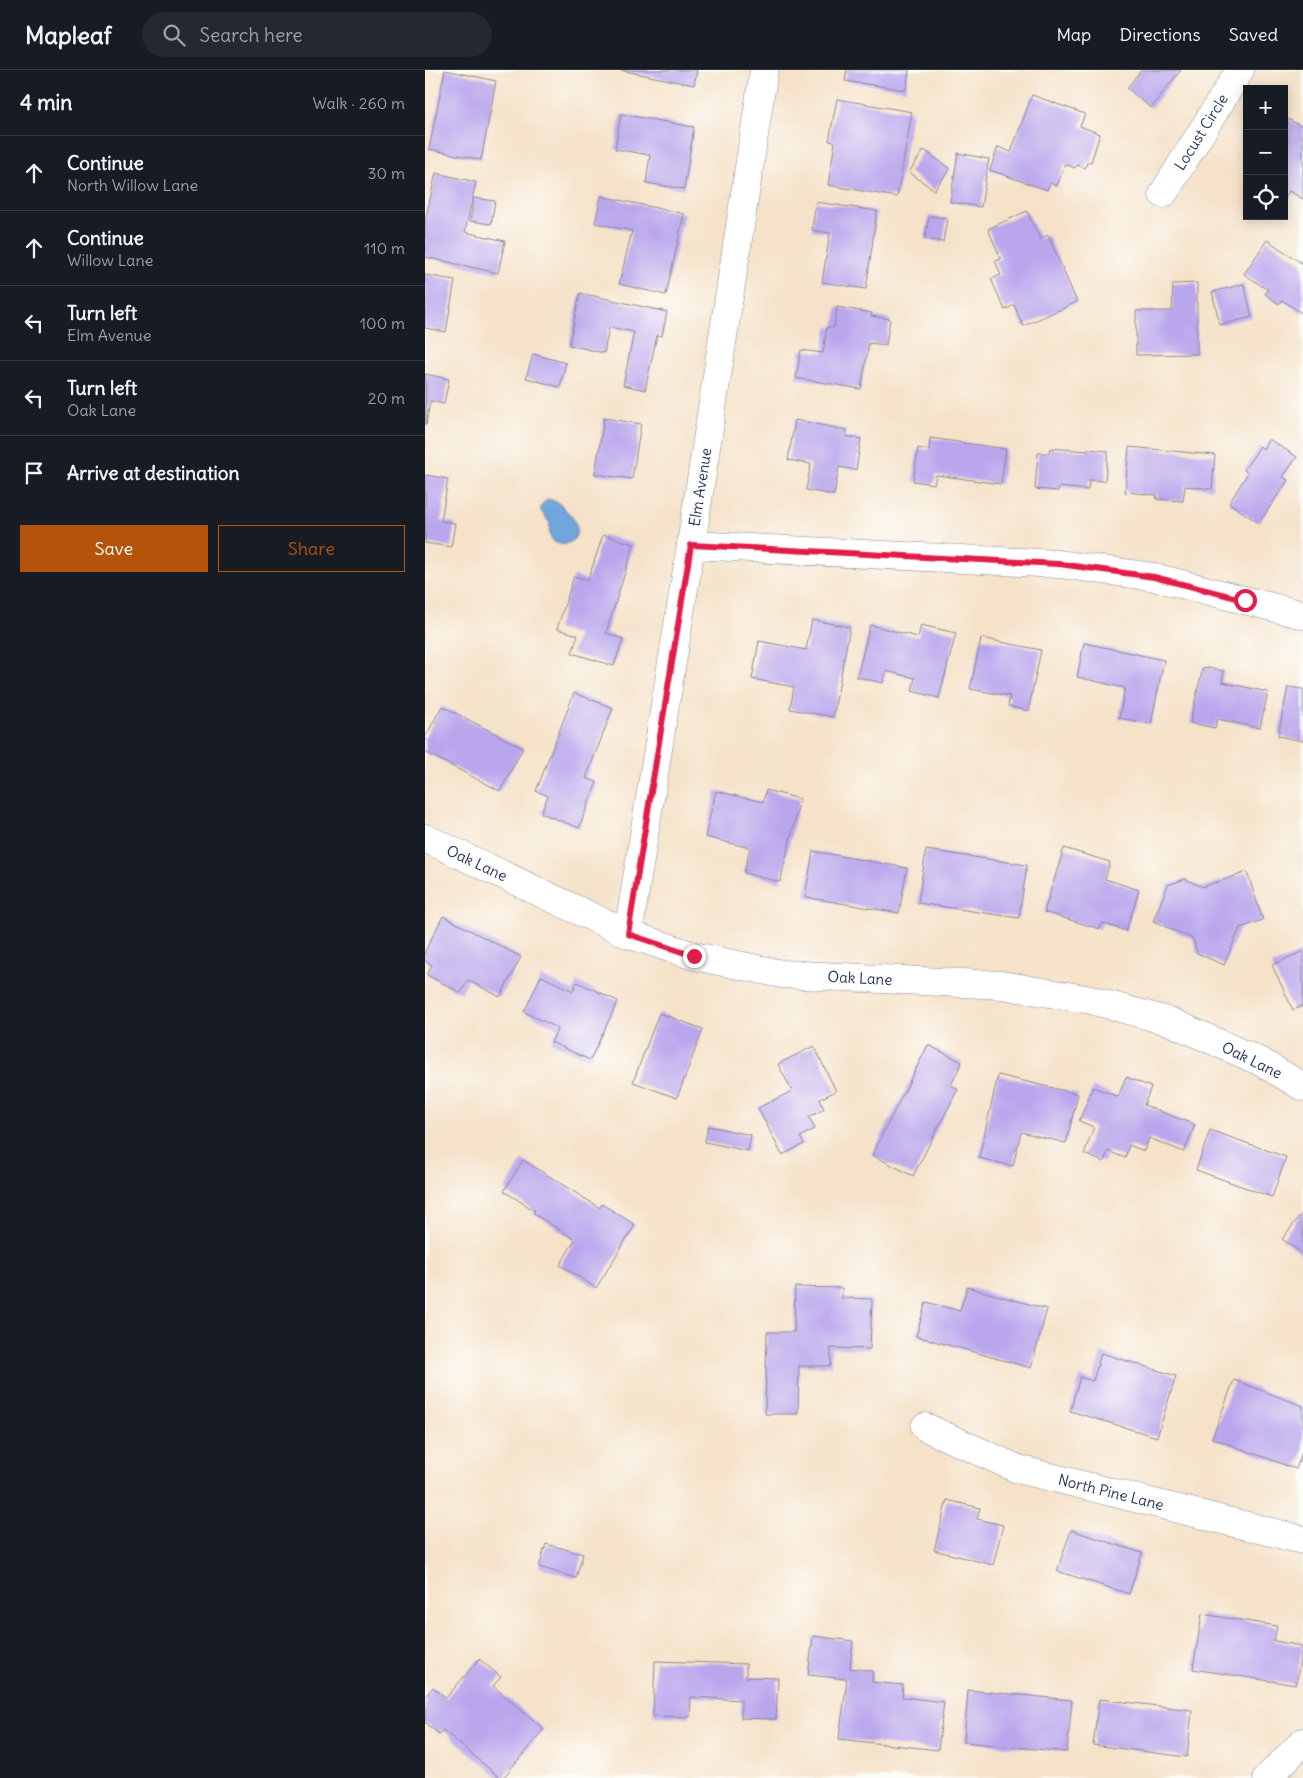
<!DOCTYPE html>
<html lang="en">
<head>
<meta charset="utf-8">
<style>
  body { margin:0; font-family:Delius,sans-serif; background:#242831; color:#f1f3f6 }
  .controls { position:absolute; right:15px; top:15px; display:grid; overflow:hidden; border-radius:0px; box-shadow:0 2px 12px #0003 }
  .controls button { width:45px; height:45px; display:grid; place-items:center; padding:0; border:0; border-bottom:1px solid #363941; background:#171b24; color:#f1f3f6; font:25px sans-serif }
  .stop { position:absolute; width:15px; height:15px; margin:-11px; border:4px solid #e11d48; border-radius:50%; background:#fff }
  .stop.end { background:#e11d48; border-color:#fff; box-shadow:0 1px 5px #0008 }
  .list { margin:0; padding:0; list-style:none }
  h2 { display:flex; justify-content:space-between; align-items:center; height:65px; margin:0; padding:0 20px; font-size:21px }
  h2 small { font-size:16px; font-weight:400; color:#9ea1a6 }
  .list li { display:grid; grid-template-columns:32px 1fr auto; gap:15px; align-items:center; box-sizing:border-box; height:75px; padding:0 20px; border-top:1px solid #363941 }
  .list b { display:block; font-size:19px; white-space:nowrap }
  .list p { margin:0; font-size:16px; white-space:nowrap; color:#9ea1a6 }
  .list em { font-size:16px; font-style:normal; color:#9ea1a6 }
  .actions { display:flex; gap:10px; padding:15px 20px }
  .actions a { flex:1; padding:11px 0; border:1px solid #b45309; border-radius:0px; text-align:center; font-size:18px; color:#b45309 }
  .actions .main { background:#b45309; color:#fff }
  .icon { flex:none; width:28px; height:28px; fill:none; stroke:currentColor; stroke-width:2; stroke-linecap:round; stroke-linejoin:round }
  .map { position:relative; flex:none; width:878px; height:1708px; overflow:hidden }
  header { display:flex; align-items:center; gap:30px; box-sizing:border-box; height:70px; padding:0 25px; background:#171b24; border-bottom:1px solid #363941 }
  header strong { font-size:24px }
  nav { display:flex; gap:28px; margin-inline-start:auto; font-size:18px }
  .search { width:350px; height:45px; background:#242831; display:flex; align-items:center; gap:12px; box-sizing:border-box; padding:0 18px; border-radius:28px; color:#9ea1a6; font-size:19px }
  main { display:flex }
  aside { flex:1; background:#171b24 }
  .map>svg:first-child { display:block }
</style>
</head>
<body>
<header>
<strong>Mapleaf</strong>
<div class="search"><svg class="icon" aria-label="search" viewBox="0 0 24 24"><circle cx="10" cy="10" r="6"/><path d="M15 15l6 6"/></svg>Search here</div>
<nav><a>Map</a><a>Directions</a><a>Saved</a></nav>
</header>
<main>
<aside>
<h2>4 min<small>Walk · 260 m</small></h2>
<ul class="list">
<li><svg class="icon" aria-label="ahead" viewBox="0 0 24 24"><path d="M12 20V5M6 11l6-6 6 6"/></svg><div><b>Continue</b><p>North Willow Lane</p></div><em>30 m</em></li>
<li><svg class="icon" aria-label="ahead" viewBox="0 0 24 24"><path d="M12 20V5M6 11l6-6 6 6"/></svg><div><b>Continue</b><p>Willow Lane</p></div><em>110 m</em></li>
<li><svg class="icon" aria-label="left" viewBox="0 0 24 24"><path d="M17 20v-9H6M10 6l-5 5 5 5"/></svg><div><b>Turn left</b><p>Elm Avenue</p></div><em>100 m</em></li>
<li><svg class="icon" aria-label="left" viewBox="0 0 24 24"><path d="M17 20v-9H6M10 6l-5 5 5 5"/></svg><div><b>Turn left</b><p>Oak Lane</p></div><em>20 m</em></li>
<li><svg class="icon" aria-label="arrive" viewBox="0 0 24 24"><path d="M6 21V4h12l-3 4 3 4H6"/></svg><div><b>Arrive at destination</b></div></li>
</ul>
<div class="actions"><a class="main">Save</a><a>Share</a></div>
</aside>
<div class="map">
<svg width="878" height="1708" viewBox="0 0 878 1708">
  <rect width="100%" height="100%" fill="#fdfcf7"/>
  <filter id="ink" filterUnits="userSpaceOnUse"><feTurbulence type="fractalNoise" baseFrequency=".02" numOctaves="2"/><feDisplacementMap in="SourceGraphic" scale="10" xChannelSelector="R" yChannelSelector="G"/><feConvolveMatrix kernelMatrix="1 2 1 2 8 2 1 2 1" color-interpolation-filters="sRGB"/></filter>
  <filter id="wash" filterUnits="userSpaceOnUse"><feTurbulence type="fractalNoise" baseFrequency=".0096" numOctaves="4" result="noise"/><feDisplacementMap in="SourceGraphic" scale="20" xChannelSelector="R" yChannelSelector="G"/><feGaussianBlur stdDeviation="1.12" result="paint"/><feColorMatrix in="noise" values="0 0 0 0 0 0 0 0 0 0 0 0 0 0 0 0 0 1.4 0 .05"/><feComposite in="paint" operator="in"/></filter>
  <g filter="url(#wash)">
    <rect width="100%" height="100%" fill="#f5e2c9"/>
    <!-- water -->
    <path fill="#70a5dd" stroke="#466a9e" d="M122 429C131 430 136 435 142 441 174 473 118 491 125 453L116 441V436Z"/>
    <g id="blocks">
      <!-- building -->
      <g fill="#b9a6ed">
        <path d="M20 0 71 11 56 90 4 79Z"/>
        <path d="M195 0H272L269 15Z"/>
        <path d="M422 0H484L481 20 420 11Z"/>
        <path d="M716 0H756L726 38 702 18Z"/>
        <path d="M607 25 660 44 655 56 675 64 666 92 663 91 660 98 652 95 650 98 640 94 632 116 625 113 622 120 565 100 573 77 586 82Z"/>
        <path d="M412 29 487 42 472 127 403 115 410 72 404 71Z"/>
        <path d="M196 44 269 57 259 119 221 113 225 85 190 79Z"/>
        <path d="M859 47 878 57V129L864 121 859 130Z"/>
        <path d="M499 80 525 99 509 120 484 102Z"/>
        <path d="M533 83 564 89 556 137 525 132Z"/>
        <path d="M11 103 51 112 40 162 80 171 73 203 0 187V151Z"/>
        <path d="M176 126 259 144 241 225 194 214 207 161 170 153Z"/>
        <path d="M49 128 70 131 66 154 45 151Z"/>
        <path d="M391 132 452 141 441 219 397 212 405 163 387 160Z"/>
        <path d="M602 141 615 169 623 165 652 232 598 256 589 235 580 240 566 209 576 205 570 191 576 189 563 159Z"/>
        <path d="M504 146 522 148 518 172 500 169Z"/>
        <path d="M842 170 878 194V244L857 230 854 234 840 224 843 220 819 204Z"/>
        <path d="M0 205 30 210 21 262 0 258Z"/>
        <path d="M772 213V284L711 285V241H747L748 214Z"/>
        <path d="M819 214 827 247 795 255 787 222Z"/>
        <path d="M155 223 242 242 237 266 232 265 220 320 198 315 209 262 184 257 179 283 144 275Z"/>
        <path d="M412 237 447 243 446 246 465 249 461 275 444 273 436 319 371 308 376 280 398 283 402 257H409Z"/>
        <path d="M108 284 141 293 135 317 101 308Z"/>
        <path d="M0 304 24 309 19 334 5 331 1 355Z"/>
        <path d="M179 348 216 354 207 409 170 404Z"/>
        <path d="M370 350 422 360 420 366 436 369 431 400 414 397 409 425 381 420 386 394 363 390Z"/>
        <path d="M505 368 581 379 576 414 511 405 509 414 488 411 493 378 504 380Z"/>
        <path d="M844 369 872 387 858 407 863 410 834 453 804 433 823 403 819 400 835 376 838 379Z"/>
        <path d="M704 377 790 385 787 419 760 416 758 431 731 429 732 425 700 422Z"/>
        <path d="M625 378 663 381V379L683 381 680 411 664 410 663 420 634 417 633 421 610 419 613 383H624Z"/>
        <path d="M0 405 23 409 16 451 30 453 26 477 0 473Z"/>
        <path d="M178 465 209 474 181 563 198 569 189 596 147 583 153 565 132 559 149 506 163 510Z"/>
        <path d="M387 550 425 557 408 647 365 639 369 617 327 609 334 571 381 580Z"/>
        <path d="M445 555 493 567 496 555 531 563 514 628 487 621 490 608 461 601 458 613 432 607Z"/>
        <path d="M556 568 616 580 603 641 583 636 585 626 545 619Z"/>
        <path d="M659 573 739 590 726 654 694 648 700 618 652 607Z"/>
        <path d="M778 597 799 601 797 612 843 622 835 658 792 649 790 658 765 653Z"/>
        <path d="M863 617 878 619V671L853 666Z"/>
        <path d="M149 623 188 638 161 708 172 712 154 758 116 743 123 726 111 721Z"/>
        <path d="M17 636 98 678 75 721 0 682V668Z"/>
        <path d="M341 720 375 729 355 812 319 803 325 778 280 767 291 721 338 732Z"/>
        <path d="M639 778 685 792 680 809 714 820 701 861 677 853 675 859 619 842Z"/>
        <path d="M501 780 602 795 594 848 493 833Z"/>
        <path d="M388 781 482 798 474 843 380 827Z"/>
        <path d="M822 802 838 850 815 858 799 895 772 883 768 869 728 851 743 815 760 809 777 817Z"/>
        <path d="M18 846 96 887 75 927 43 910 36 923 2 905 7 895 0 891V881Z"/>
        <path d="M878 881V936L868 940 847 895Z"/>
        <path d="M116 906 148 921 152 912 193 931 165 990 126 972 133 958 99 942Z"/>
        <path d="M234 943 278 959 252 1028 208 1012Z"/>
        <path d="M503 975 537 992 526 1015 533 1019 488 1106 447 1085Z"/>
        <path d="M389 976 411 1021 395 1029 399 1039 384 1047 390 1059 375 1067 379 1074 357 1085 333 1038 367 1021 353 994Z"/>
        <path d="M573 1005 653 1024 641 1073 596 1062 588 1096 554 1088Z"/>
        <path d="M701 1007 726 1017 719 1035 770 1055 759 1082 724 1068 719 1081 704 1075 700 1088 683 1081 679 1092 659 1084 669 1057 654 1051 668 1017 693 1027Z"/>
        <path d="M283 1056 326 1065 323 1081 280 1072Z"/>
        <path d="M785 1060 861 1087 847 1127 771 1100Z"/>
        <path d="M98 1090 175 1138 177 1134 210 1155 171 1218 135 1195 150 1170 108 1143 110 1141 79 1121Z"/>
        <path d="M878 1142V1184L857 1169Z"/>
        <path d="M370 1217 417 1218V1228L447 1229 445 1279 406 1278V1296H374L373 1344H340L342 1262H369Z"/>
        <path d="M542 1217 622 1239 606 1298 491 1266 501 1232 535 1241Z"/>
        <path d="M676 1283 751 1306 732 1367 645 1341 655 1307 668 1311Z"/>
        <path d="M809 1310 878 1336V1379L871 1399 787 1368Z"/>
        <path d="M522 1430 555 1438 552 1449 578 1455 568 1495 509 1480Z"/>
        <path d="M646 1460 717 1483 704 1524 632 1501Z"/>
        <path d="M121 1474 158 1484 151 1508 114 1497Z"/>
        <path d="M777 1544 852 1556 849 1571 877 1576 871 1615 768 1599Z"/>
        <path d="M388 1566 428 1571 425 1598 448 1601 447 1612 478 1615 477 1627 519 1632 513 1680 414 1669 422 1609 383 1605Z"/>
        <path d="M54 1589 76 1607 68 1616 119 1659 78 1708H75L18 1660 14 1664 0 1652V1627L8 1617 21 1628Z"/>
        <path d="M230 1591 321 1594V1607L353 1608 351 1649 316 1648V1630L266 1627 265 1647 228 1646Z"/>
        <path d="M543 1620 647 1630 642 1682 539 1672Z"/>
        <path d="M674 1629 767 1640 762 1687 668 1675Z"/>
      </g>
    </g>
  </g>
  <g filter="url(#ink)">
    <use href="#blocks" fill-opacity="0" stroke="#888894" stroke-width="1"/>
    <g fill="none" stroke-linecap="round" stroke-linejoin="round">
      <!-- minor casing -->
      <g stroke="#888894" stroke-width="29">
        <g id="minor">
          <path d="M738 124 815 0"/>
          <path d="M266 475 634 494 729 507 878 545"/>
          <path d="M0 768 203 864 269 886 357 904 577 915 666 930 746 952 836 992 878 1017"/>
          <path d="M203 864 266 475 339 0"/>
          <path d="M500 1357 593 1399 878 1470"/>
          <path d="M842 1708 878 1672"/>
        </g>
      </g>
      <!-- minor -->
      <use href="#minor" stroke="#fff" stroke-width="28"/>
    </g>
  </g>
  <g fill="none" stroke-linecap="round" stroke-linejoin="round" filter="url(#ink)">
    <!-- route -->
    <path stroke="#e11d48" stroke-width="6" d="M269 886 203 864 266 475 634 494 729 507 820 530"/>
  </g>
  <g text-anchor="middle" dominant-baseline="central" stroke-width="4" stroke-linejoin="round" paint-order="stroke">
    <!-- street labels -->
    <g font-size="15" fill="#1b2f5e" stroke="#fdfcf7">
      <text transform="translate(776 62) rotate(-58)">Locust Circle</text>
      <text transform="translate(275 417) rotate(-81)">Elm Avenue</text>
      <text transform="translate(52 793) rotate(25)">Oak Lane</text>
      <text transform="translate(435 908) rotate(3)">Oak Lane</text>
      <text transform="translate(827 990) rotate(26)">Oak Lane</text>
      <text transform="translate(686 1422) rotate(14)">North Pine Lane</text>
    </g>
  </g>
</svg>
<div class="controls">
<button>+</button>
<button>−</button>
<button><svg class="icon" aria-label="locate" viewBox="0 0 24 24"><circle cx="12" cy="12" r="6"/><path d="M12 2v4M12 18v4M2 12h4M18 12h4"/></svg></button>
</div>
<div class="stop" style="left:820px;top:530px"></div>
<div class="stop end" style="left:269px;top:886px"></div>
</div>
</main>
</body>
</html>
